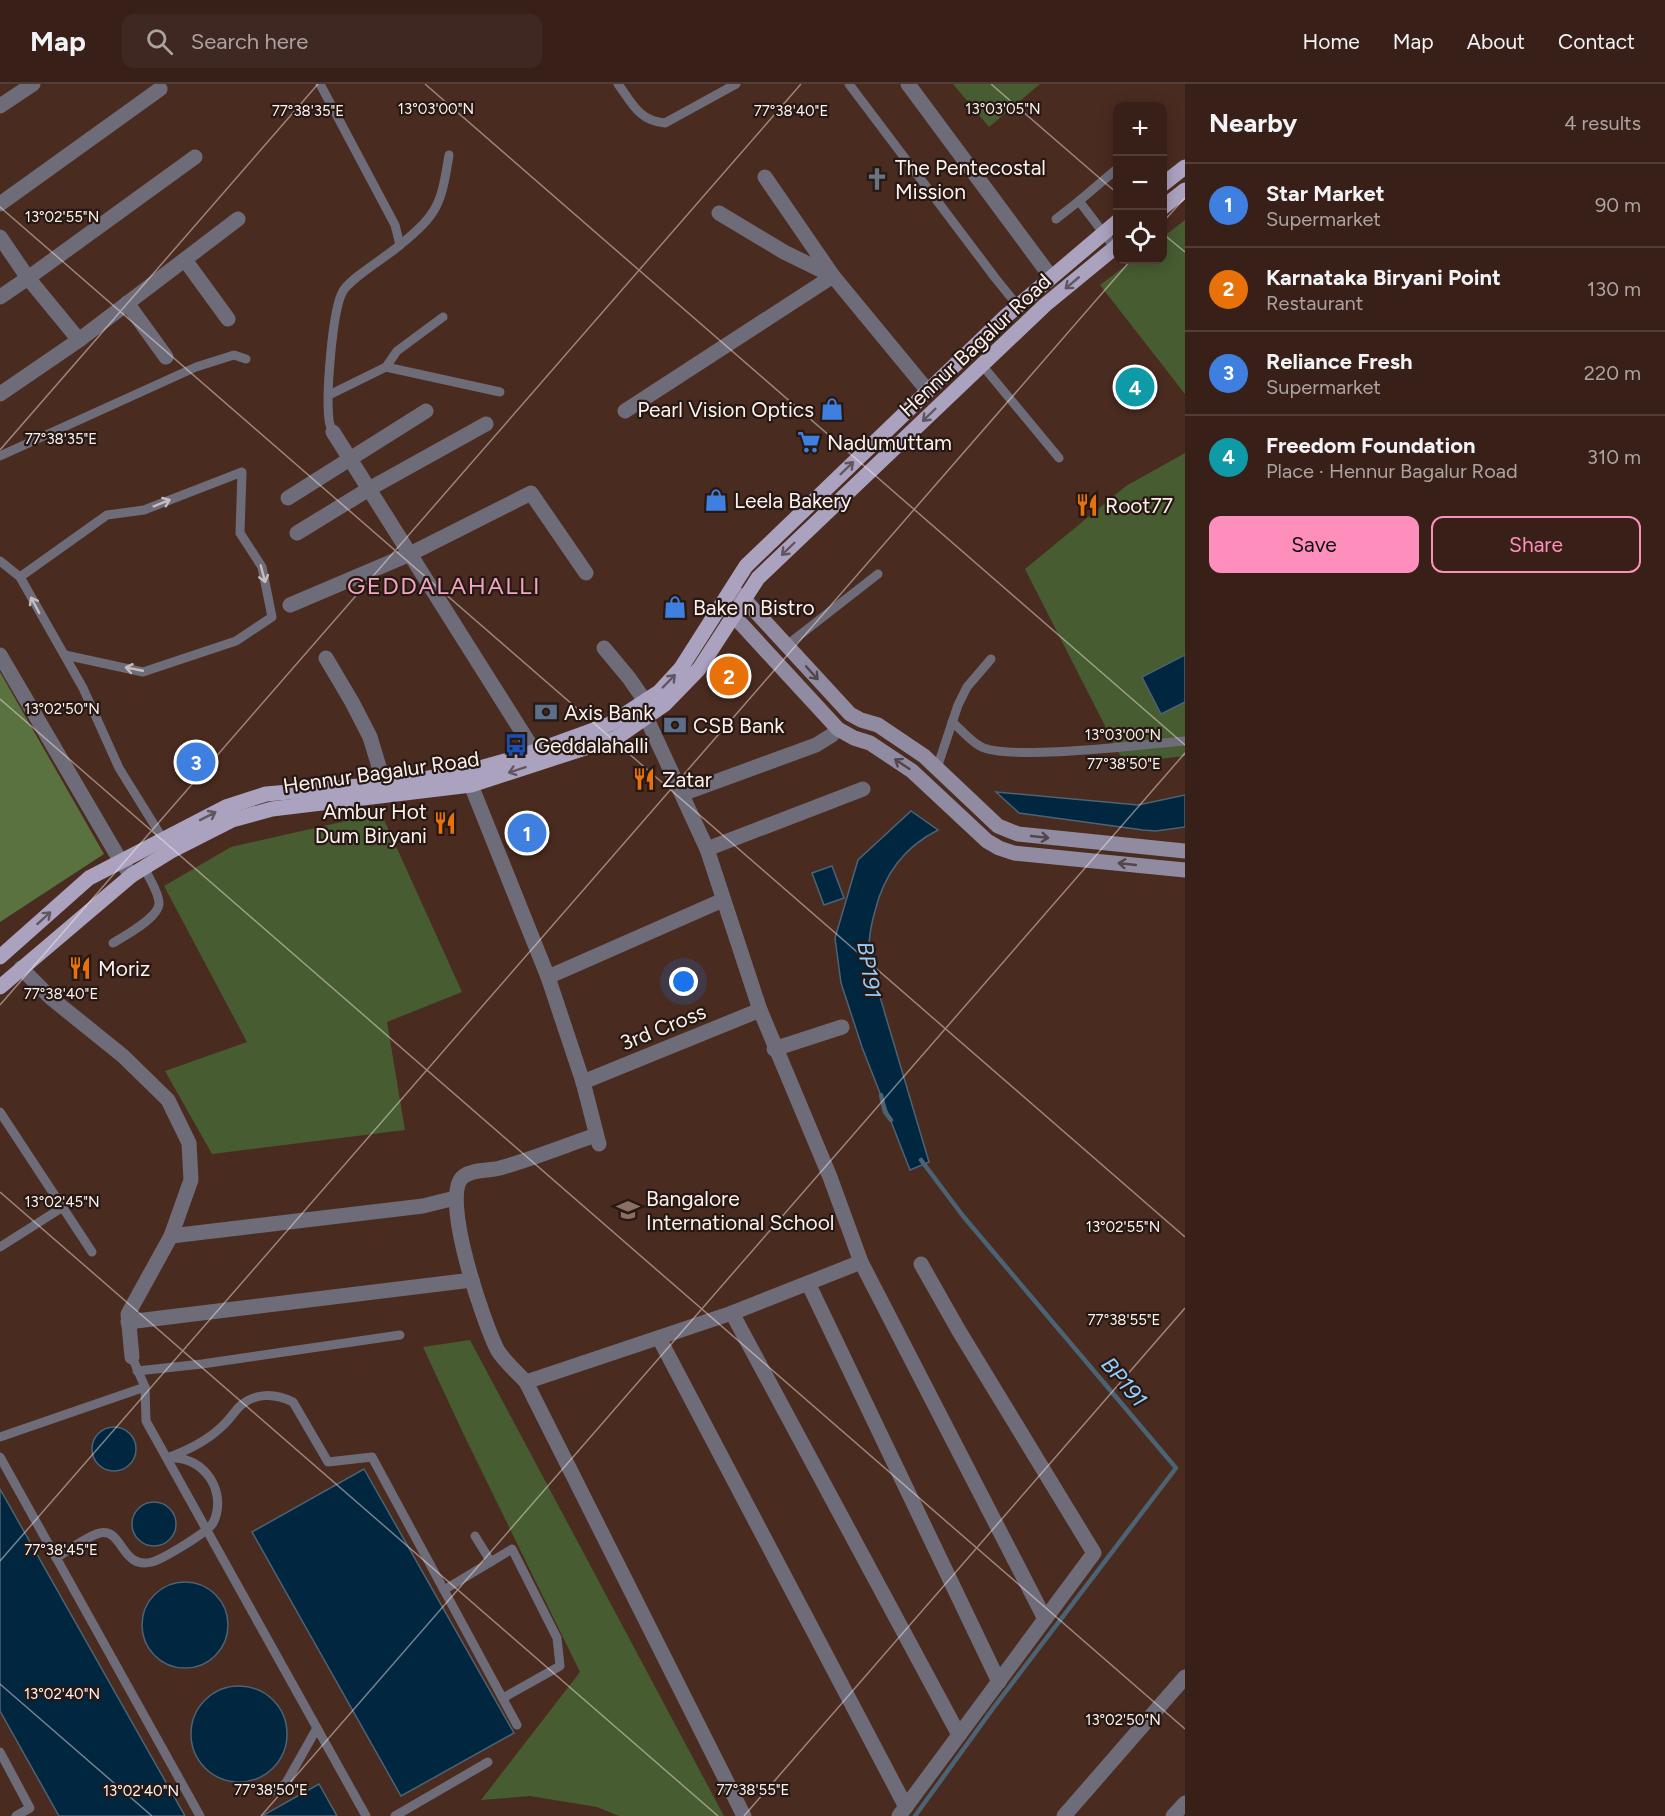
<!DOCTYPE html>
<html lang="en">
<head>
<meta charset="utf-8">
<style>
  body { margin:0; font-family:Figtree,sans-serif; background:#3f2821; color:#f1f3f6 }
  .controls { position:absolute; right:18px; top:18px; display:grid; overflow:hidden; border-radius:12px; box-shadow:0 3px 15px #0003 }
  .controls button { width:54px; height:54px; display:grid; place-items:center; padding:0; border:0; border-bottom:2px solid #523e37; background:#382018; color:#f1f3f6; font:30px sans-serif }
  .you { position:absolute; left:684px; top:898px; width:21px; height:21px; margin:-15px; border:4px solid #fff; border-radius:50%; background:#1a73e8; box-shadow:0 0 0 9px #1a73e833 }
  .badge { display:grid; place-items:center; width:39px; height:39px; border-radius:50%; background:#fe8ebc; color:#fff; font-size:20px; font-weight:700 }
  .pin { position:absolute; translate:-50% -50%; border:3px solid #fff; box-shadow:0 2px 6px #0006 }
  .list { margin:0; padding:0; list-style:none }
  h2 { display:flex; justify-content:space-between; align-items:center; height:78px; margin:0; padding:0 24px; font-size:26px }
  h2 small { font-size:20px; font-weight:400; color:#aba3a2 }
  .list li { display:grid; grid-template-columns:39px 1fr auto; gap:18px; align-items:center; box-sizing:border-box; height:84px; padding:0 24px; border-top:2px solid #523e37 }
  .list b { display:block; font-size:22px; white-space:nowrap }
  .list p { margin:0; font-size:20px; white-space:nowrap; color:#aba3a2 }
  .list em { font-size:20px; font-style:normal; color:#aba3a2 }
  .actions { display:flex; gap:12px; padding:18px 24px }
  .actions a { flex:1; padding:14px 0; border:2px solid #fe8ebc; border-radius:12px; text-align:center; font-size:21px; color:#fe8ebc }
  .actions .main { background:#fe8ebc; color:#111 }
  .icon { flex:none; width:33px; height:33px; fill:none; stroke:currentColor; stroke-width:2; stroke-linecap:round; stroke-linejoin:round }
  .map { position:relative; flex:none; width:1185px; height:1732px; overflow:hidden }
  header { display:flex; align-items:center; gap:36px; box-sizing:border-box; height:84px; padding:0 30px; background:#382018; border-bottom:2px solid #523e37 }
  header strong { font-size:28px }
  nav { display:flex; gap:33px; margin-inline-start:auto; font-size:21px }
  .search { width:420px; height:54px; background:#3f2821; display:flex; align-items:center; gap:15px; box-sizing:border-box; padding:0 21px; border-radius:12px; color:#aba3a2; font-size:22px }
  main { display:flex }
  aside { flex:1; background:#382018 }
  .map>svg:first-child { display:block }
</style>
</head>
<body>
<header>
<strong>Map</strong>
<div class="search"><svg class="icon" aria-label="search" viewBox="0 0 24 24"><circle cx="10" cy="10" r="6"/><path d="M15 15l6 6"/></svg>Search here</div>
<nav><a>Home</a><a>Map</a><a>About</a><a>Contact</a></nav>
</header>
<main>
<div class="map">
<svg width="1185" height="1732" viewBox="0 0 1185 1732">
  <rect width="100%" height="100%" fill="#4a2b20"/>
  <!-- green -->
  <g fill="#475c30">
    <path d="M953 0H1040L989 43Z"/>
    <path d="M1185 136V310L1100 201 1133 176H1162L1163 153Z"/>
    <path d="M1185 369V672L1124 679 1025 485 1126 402Z"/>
    <path d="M381 729 462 908 387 938 405 1046 212 1070 165 987 247 958 164 802 231 763Z"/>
    <path d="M470 1256 724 1732H619L597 1723 530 1712 481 1716 580 1588 463 1349 423 1263Z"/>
  </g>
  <!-- forest -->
  <path fill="#59723f" d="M0 588 104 770 0 838Z"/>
  <!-- water -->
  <g fill="#002640" stroke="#4c6374" stroke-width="1.5">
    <path d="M1185 571V618L1161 630 1142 593Z"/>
    <path d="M996 708 1138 721 1185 711V743L1156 747 1143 746 1019 729Z"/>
    <path d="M911 727 938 746C904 763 884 790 875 827 869 848 867 864 872 886L929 1078 910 1086 862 963 841 899 835 854 858 776Z"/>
    <path d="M832 782 844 814 824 821 812 789Z"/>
    <circle cx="114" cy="1365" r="22"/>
    <path d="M364 1385 514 1649 401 1712 252 1448Z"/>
    <path d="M0 1405 185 1732H59L0 1627Z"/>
    <circle cx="154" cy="1440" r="22"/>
    <circle cx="185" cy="1541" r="43"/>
    <circle cx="239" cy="1650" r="48"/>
    <path d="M319 1700 337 1732H262Z"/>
  </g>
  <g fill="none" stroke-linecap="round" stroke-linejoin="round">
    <!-- stream -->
    <g stroke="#4c6374" stroke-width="4.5">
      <path d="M881 1011 885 1028 891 1036"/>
      <path d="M915 1732 994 1623 1176 1384 963 1132 921 1076"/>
    </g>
    <!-- service -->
    <g stroke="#6f6c7a" stroke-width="9">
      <path d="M320 0 395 141 400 161C385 174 352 193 343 207 332 226 326 311 329 335 329 339 331 344 333 348"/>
      <path d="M618 0C632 19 639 37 665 39L736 0"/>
      <path d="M849 0 996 195 1018 222"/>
      <path d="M1056 135 1079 117"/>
      <path d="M400 161C439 129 441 120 449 71"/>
      <path d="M1115 164 1079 117 1118 84"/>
      <path d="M982 281 1059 374"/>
      <path d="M386 283 397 267 443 233"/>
      <path d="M329 311 386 283 500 308"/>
      <path d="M0 372 196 283 234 271 246 275"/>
      <path d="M0 477 20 493"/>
      <path d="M787 561 878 490"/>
      <path d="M65 571 143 588 236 557 272 533 262 483 240 449 242 388 144 426 107 431 20 493 83 604 119 684 163 755"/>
      <path d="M952 638C961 645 970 657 980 662 1005 678 1149 660 1185 657"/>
      <path d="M937 684 958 621 967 603 991 575"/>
      <path d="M113 859C124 852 159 834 159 819 159 808 148 793 144 783"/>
      <path d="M0 1028 92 1168"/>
      <path d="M0 1163 63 1123"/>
      <path d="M132 1273 145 1303 146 1337 366 1732"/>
      <path d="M137 1287 202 1280 400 1251"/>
      <path d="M0 1353 145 1303"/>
      <path d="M0 1373 200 1732"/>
      <path d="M167 1374C186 1367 204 1359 219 1345 227 1339 232 1331 238 1324 254 1308 275 1309 293 1318L328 1378 372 1373 517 1641"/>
      <path d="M475 1452 491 1478"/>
      <path d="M56 1474C68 1467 87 1452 100 1449 123 1444 121 1486 152 1478 163 1475 208 1448 213 1439 228 1409 205 1373 172 1374"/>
      <path d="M444 1506 512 1465 557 1554 560 1582 503 1614"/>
      <path d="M0 1668 30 1724 16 1732"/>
      <path d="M273 1707 286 1699 317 1644"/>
      <path d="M395 1732 488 1678"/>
    </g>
    <!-- minor -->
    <g stroke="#6f6c7a" stroke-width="15">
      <path d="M908 0 1051 193"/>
      <path d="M0 22 33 0"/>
      <path d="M0 120 160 5"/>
      <path d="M719 129 784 168 833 192 927 306"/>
      <path d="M0 153 28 194 195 73"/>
      <path d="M185 176 228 235"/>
      <path d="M0 213 28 194 79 256 0 310"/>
      <path d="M127 219 166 273"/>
      <path d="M79 256 238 135"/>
      <path d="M625 327 833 192 765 93"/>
      <path d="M333 348 541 678"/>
      <path d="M288 414 426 327"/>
      <path d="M297 449 369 405 486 340"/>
      <path d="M290 521 410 470 531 409 586 489"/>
      <path d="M604 564 629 594 645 617"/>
      <path d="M0 571 120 776 129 788"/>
      <path d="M326 574 352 618 370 653 384 699"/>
      <path d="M646 633 707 765 760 926 830 1093 861 1178 1045 1535"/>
      <path d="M469 690 471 701 548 893 583 998 599 1060"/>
      <path d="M682 710 816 661 832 651"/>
      <path d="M707 765 863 705"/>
      <path d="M21 884 51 914 123 972 168 1016 189 1059 191 1096 171 1152 128 1230 132 1273"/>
      <path d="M548 893 723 816"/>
      <path d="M774 965 842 943"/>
      <path d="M583 998 760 926"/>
      <path d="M596 1051C564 1062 532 1075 500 1084 488 1087 474 1085 464 1092 438 1108 485 1243 498 1267 505 1278 517 1288 526 1298L744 1732"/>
      <path d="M171 1152 423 1122 455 1114"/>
      <path d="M808 1199 999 1598"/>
      <path d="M732 1229 959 1651"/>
      <path d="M128 1238 472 1196"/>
      <path d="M659 1254 906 1723"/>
      <path d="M526 1298 732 1229 861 1178"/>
      <path d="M899 1732 1094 1469 959 1247 921 1180"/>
      <path d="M1064 1732 1185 1593"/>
      <path d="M1173 1732 1185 1719"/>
    </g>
    <!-- secondary -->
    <g stroke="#918ba1" stroke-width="15">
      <path d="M734 508 744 515 850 630 861 636 878 641 924 672 998 742 1018 750 1185 767"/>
      <path d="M721 522 733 531 838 645 854 654 870 659 912 687 987 757 999 764 1014 769 1185 786"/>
    </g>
    <!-- primary -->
    <g stroke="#aaa2bf" stroke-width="15">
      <path d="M1162 101 1185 83"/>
      <path d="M1162 124 1185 106"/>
      <path d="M0 873 89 794 226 723 266 710 406 698 469 687 519 673 610 640 645 617 659 608 681 584 746 482 1006 232 1118 137"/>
      <path d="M0 903 132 791 171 767 232 736 272 725 471 701 616 654 665 620 699 585 758 494 1045 221 1118 161"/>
    </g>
  </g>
  <!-- one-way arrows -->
  <defs><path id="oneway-shaft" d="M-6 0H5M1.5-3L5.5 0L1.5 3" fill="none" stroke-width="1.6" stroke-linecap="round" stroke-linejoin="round" transform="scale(1.5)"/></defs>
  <g stroke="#615660">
    <use href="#oneway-shaft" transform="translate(1072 199) rotate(140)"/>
    <use href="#oneway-shaft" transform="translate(929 331) rotate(136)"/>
    <use href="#oneway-shaft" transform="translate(847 384) rotate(-44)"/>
    <use href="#oneway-shaft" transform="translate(788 465) rotate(136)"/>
    <use href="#oneway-shaft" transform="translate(669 597) rotate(-46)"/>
    <use href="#oneway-shaft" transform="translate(517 686) rotate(162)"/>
    <use href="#oneway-shaft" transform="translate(208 732) rotate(-27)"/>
    <use href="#oneway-shaft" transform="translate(44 834) rotate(-42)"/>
  </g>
  <g stroke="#c5bcbf">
    <use href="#oneway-shaft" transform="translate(162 419) rotate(-22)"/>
    <use href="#oneway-shaft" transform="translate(263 490) rotate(75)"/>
    <use href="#oneway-shaft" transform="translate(35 521) rotate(-118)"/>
    <use href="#oneway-shaft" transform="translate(134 585) rotate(-169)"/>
  </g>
  <g stroke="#51464c">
    <use href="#oneway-shaft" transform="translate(812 589) rotate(48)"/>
    <use href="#oneway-shaft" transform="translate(902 680) rotate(-146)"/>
    <use href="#oneway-shaft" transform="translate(1040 753) rotate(6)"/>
    <use href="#oneway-shaft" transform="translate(1127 780) rotate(-174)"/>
  </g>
  <!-- ticks -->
  <path fill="none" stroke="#fef1ed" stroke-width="1.5" stroke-opacity="0.45" d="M425 0 1185 661M991 0 1118 110M0 123 1185 1153M1162 139 1185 114M1162 149 1185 168M0 366 318 0M0 615 1185 1645M0 921 801 0M0 1108 718 1732M0 1477 1131 176M0 1600 152 1732M261 1732 1185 669M744 1732 1185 1224"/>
  <!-- icons -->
  <defs>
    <g id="church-bare" transform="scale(1.8)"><path d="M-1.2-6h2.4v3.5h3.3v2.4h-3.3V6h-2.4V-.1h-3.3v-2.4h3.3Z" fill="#6b7280" stroke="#261813" stroke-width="2.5" paint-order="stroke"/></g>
    <g id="shop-bare" transform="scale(1.8)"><path d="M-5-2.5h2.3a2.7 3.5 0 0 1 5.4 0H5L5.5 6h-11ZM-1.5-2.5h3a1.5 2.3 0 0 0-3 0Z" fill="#3f7fe0" stroke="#261813" stroke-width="2.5" paint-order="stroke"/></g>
    <g id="supermarket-bare" transform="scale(1.8)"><path d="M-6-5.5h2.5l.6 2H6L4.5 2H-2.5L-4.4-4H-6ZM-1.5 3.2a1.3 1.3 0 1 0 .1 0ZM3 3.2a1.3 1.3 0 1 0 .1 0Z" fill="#3f7fe0" stroke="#261813" stroke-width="2.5" paint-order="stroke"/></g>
    <g id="restaurant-bare" transform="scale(1.8)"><path d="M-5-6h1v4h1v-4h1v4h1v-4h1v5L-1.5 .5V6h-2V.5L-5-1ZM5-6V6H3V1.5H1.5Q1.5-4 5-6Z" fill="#e8710a" stroke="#261813" stroke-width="2.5" paint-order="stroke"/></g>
    <g id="bank-bare" transform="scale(1.8)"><path d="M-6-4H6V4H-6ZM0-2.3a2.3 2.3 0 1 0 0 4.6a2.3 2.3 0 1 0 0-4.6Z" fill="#5c6f8a" stroke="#261813" stroke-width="2.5" paint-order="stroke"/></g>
    <g id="bus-bare" transform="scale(1.8)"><path d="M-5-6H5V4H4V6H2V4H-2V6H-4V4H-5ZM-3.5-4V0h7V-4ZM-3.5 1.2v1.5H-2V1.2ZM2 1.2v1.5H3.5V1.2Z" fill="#1a4fb4" stroke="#261813" stroke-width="2.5" paint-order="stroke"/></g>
    <g id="school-bare" transform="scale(1.8)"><path d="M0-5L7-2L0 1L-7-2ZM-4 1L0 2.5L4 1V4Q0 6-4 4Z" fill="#8d6e63" stroke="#261813" stroke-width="2.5" paint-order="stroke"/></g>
  </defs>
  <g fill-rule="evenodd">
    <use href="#church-bare" x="877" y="95"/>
    <use href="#shop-bare" x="832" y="325"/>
    <use href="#supermarket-bare" x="809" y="358"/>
    <use href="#shop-bare" x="716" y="416"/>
    <use href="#restaurant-bare" x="1087" y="421"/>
    <use href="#shop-bare" x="675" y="523"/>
    <use href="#bank-bare" x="546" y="628"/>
    <use href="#bank-bare" x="675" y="641"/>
    <use href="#bus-bare" x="516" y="661"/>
    <use href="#restaurant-bare" x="644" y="695"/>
    <use href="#restaurant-bare" x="445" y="739"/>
    <use href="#restaurant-bare" x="80" y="884"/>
    <use href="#school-bare" x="628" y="1126"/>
  </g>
  <g text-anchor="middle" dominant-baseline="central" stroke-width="4.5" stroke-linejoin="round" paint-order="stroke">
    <!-- poi labels -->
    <g font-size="21" fill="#fef1ed" stroke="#261813" text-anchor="start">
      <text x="895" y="83">The Pentecostal<tspan x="895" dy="24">Mission</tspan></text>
      <text x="814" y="325" text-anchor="end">Pearl Vision Optics</text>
      <text x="827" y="358">Nadumuttam</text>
      <text x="734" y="416">Leela Bakery</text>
      <text x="1105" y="421">Root77</text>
      <text x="693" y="523">Bake n Bistro</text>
      <text x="564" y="628">Axis Bank</text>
      <text x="693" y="641">CSB Bank</text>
      <text x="534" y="661">Geddalahalli</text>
      <text x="662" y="695">Zatar</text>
      <text x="427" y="727" text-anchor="end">Ambur Hot<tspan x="427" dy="24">Dum Biryani</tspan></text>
      <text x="98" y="884">Moriz</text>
      <text x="646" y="1114">Bangalore<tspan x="646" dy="24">International School</tspan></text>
    </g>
    <!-- street labels -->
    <g font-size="21" fill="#fef1ed" stroke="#261813">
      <text transform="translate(975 261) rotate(-43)">Hennur Bagalur Road</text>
      <text transform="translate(381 688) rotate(-8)">Hennur Bagalur Road</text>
      <text transform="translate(663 943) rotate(-22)">3rd Cross</text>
    </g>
    <!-- water labels -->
    <g font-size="22" font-style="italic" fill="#94cdfc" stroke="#261813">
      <text transform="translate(869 886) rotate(81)">BP191</text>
      <text transform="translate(1124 1298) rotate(50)">BP191</text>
    </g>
    <!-- quarter labels -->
    <g font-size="24" letter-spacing="1.5" fill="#f3a4c2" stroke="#261813">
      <text x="444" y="501">GEDDALAHALLI</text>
    </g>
  </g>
  <g font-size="15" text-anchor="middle" fill="#fef1ed" stroke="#261813" stroke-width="4.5" stroke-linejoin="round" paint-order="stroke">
    <text x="436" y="30">13°03'00"N</text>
    <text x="1003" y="30">13°03'05"N</text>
    <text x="308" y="32">77°38'35"E</text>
    <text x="791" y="32">77°38'40"E</text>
    <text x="62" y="138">13°02'55"N</text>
    <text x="61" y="360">77°38'35"E</text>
    <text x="62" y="630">13°02'50"N</text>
    <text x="1123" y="656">13°03'00"N</text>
    <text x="1124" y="685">77°38'50"E</text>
    <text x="61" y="915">77°38'40"E</text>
    <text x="62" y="1123">13°02'45"N</text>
    <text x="1123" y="1148">13°02'55"N</text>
    <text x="1124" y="1241">77°38'55"E</text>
    <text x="61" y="1471">77°38'45"E</text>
    <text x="62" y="1615">13°02'40"N</text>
    <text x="1123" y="1641">13°02'50"N</text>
    <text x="271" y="1711">77°38'50"E</text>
    <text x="753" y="1711">77°38'55"E</text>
    <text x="141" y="1712">13°02'40"N</text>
  </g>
</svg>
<div class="controls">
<button>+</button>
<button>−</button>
<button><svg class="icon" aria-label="locate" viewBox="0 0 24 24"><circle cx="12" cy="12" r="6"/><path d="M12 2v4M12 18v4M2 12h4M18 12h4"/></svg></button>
</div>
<div class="you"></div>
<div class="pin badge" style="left:527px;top:749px;background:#3f7fe0">1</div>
<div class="pin badge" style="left:729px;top:592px;background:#e8710a">2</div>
<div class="pin badge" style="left:196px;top:678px;background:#3f7fe0">3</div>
<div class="pin badge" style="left:1135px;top:303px;background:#0f9aa8">4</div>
</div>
<aside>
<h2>Nearby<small>4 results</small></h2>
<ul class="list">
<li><span class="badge" style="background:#3f7fe0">1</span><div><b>Star Market</b><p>Supermarket</p></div><em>90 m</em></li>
<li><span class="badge" style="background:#e8710a">2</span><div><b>Karnataka Biryani Point</b><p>Restaurant</p></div><em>130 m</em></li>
<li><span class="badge" style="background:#3f7fe0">3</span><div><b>Reliance Fresh</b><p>Supermarket</p></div><em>220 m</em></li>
<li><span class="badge" style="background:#0f9aa8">4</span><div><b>Freedom Foundation</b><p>Place · Hennur Bagalur Road</p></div><em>310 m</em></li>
</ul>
<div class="actions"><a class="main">Save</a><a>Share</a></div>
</aside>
</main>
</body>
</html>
